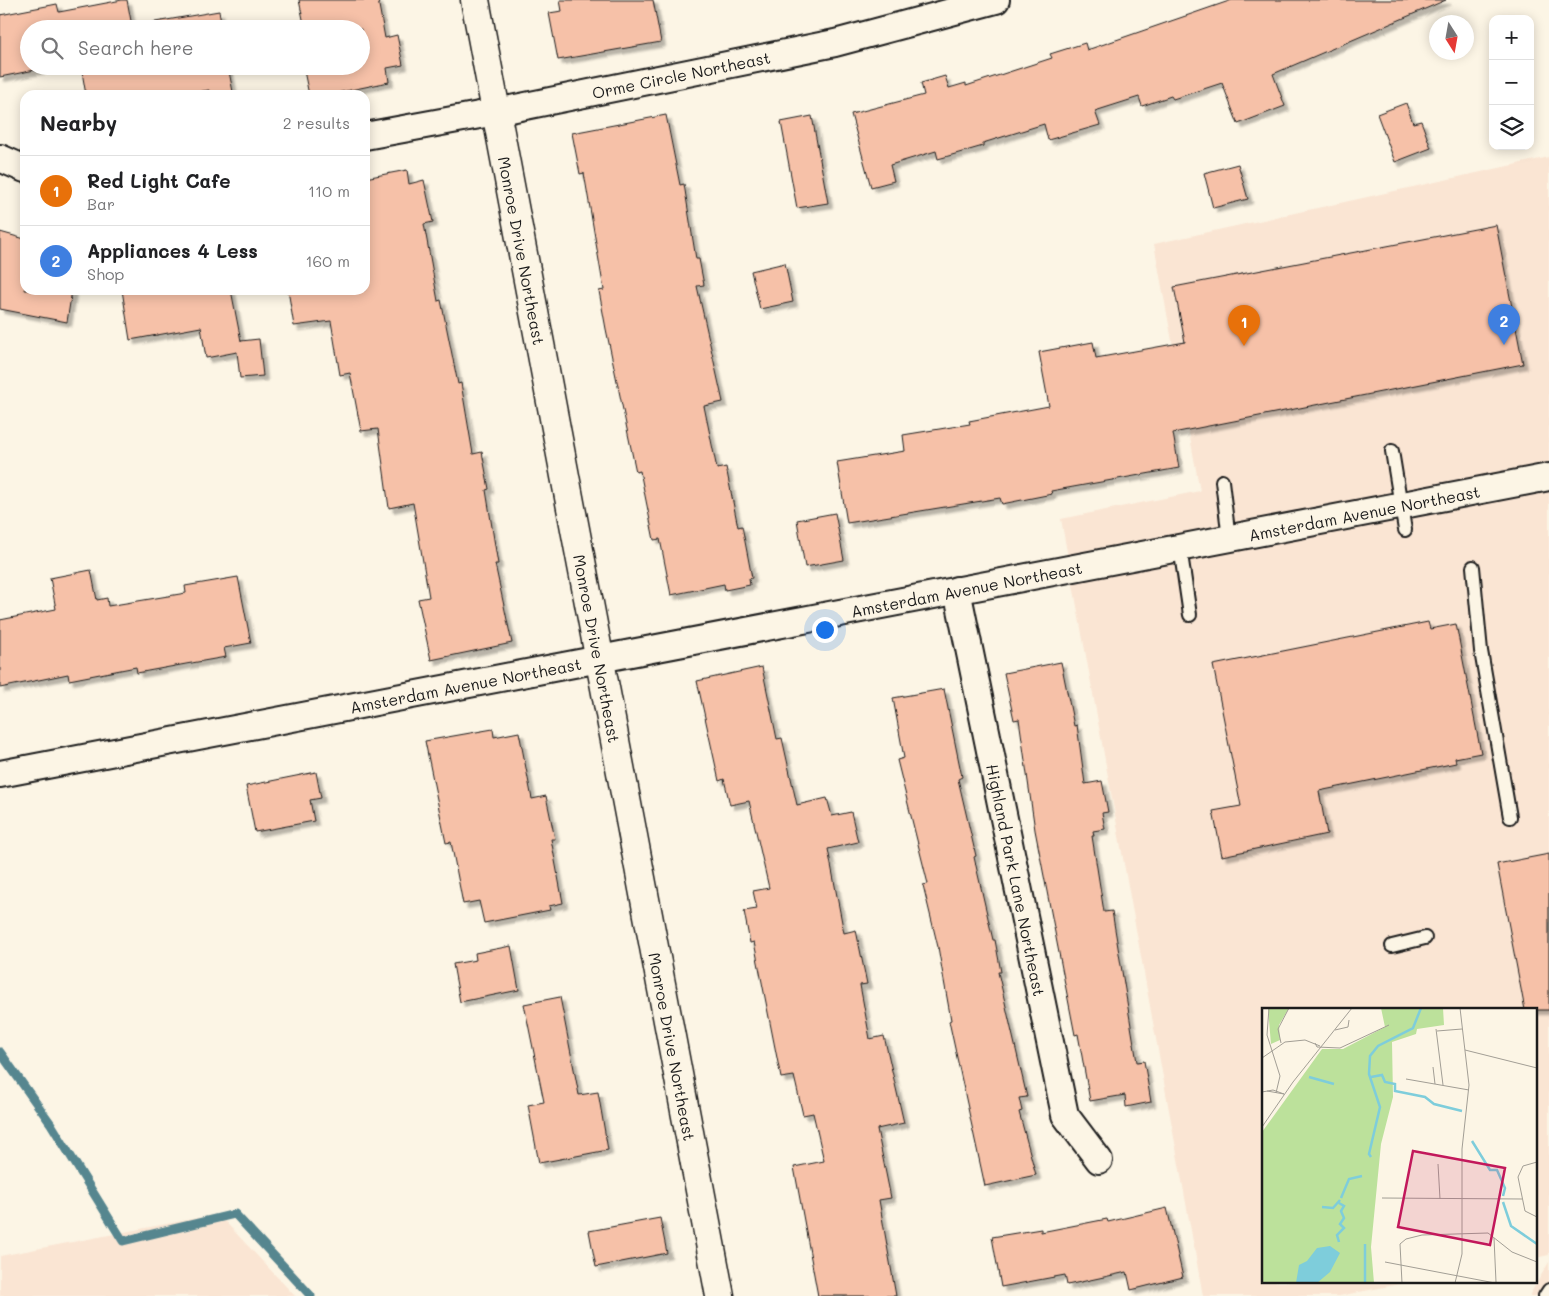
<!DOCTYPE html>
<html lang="en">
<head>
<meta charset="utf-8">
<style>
  body { margin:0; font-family:Mali,sans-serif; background:#f2f2f2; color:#202124 }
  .controls { position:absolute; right:15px; top:15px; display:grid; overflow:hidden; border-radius:10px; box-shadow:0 2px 12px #0003 }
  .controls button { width:45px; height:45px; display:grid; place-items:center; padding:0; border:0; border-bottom:1px solid #e0e0e0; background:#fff; color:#202124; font:25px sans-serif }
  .compass { position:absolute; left:1429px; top:15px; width:45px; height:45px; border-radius:50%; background:#fff; box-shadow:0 2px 12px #0003; rotate:169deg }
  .you { position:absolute; left:824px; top:629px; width:18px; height:18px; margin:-12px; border:4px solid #fff; border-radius:50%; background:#1a73e8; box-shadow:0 0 0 8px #1a73e833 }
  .badge { display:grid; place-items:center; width:32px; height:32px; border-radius:50%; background:#1a73e8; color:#fff; font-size:16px; font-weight:700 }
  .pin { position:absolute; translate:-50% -41px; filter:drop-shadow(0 1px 2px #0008) }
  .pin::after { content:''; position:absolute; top:26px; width:18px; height:15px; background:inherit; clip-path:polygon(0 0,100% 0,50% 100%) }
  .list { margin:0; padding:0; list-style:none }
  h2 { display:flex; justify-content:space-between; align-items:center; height:65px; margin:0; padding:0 20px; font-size:21px }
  h2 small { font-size:16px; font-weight:400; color:#757577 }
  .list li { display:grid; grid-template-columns:32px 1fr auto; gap:15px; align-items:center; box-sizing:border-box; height:70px; padding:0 20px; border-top:1px solid #e0e0e0 }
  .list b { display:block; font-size:19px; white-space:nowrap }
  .list p { margin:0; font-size:16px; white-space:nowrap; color:#757577 }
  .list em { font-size:16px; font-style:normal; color:#757577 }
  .icon { flex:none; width:28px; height:28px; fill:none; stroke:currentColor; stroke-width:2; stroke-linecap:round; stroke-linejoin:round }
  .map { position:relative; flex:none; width:1549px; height:1296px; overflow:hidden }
  .search { position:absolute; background:#fff; box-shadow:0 2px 12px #0003; left:20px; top:20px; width:350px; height:55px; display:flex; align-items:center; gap:12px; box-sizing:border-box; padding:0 18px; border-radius:28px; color:#757577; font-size:19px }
  .panel { position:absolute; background:#fff; box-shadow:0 2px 12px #0003; left:20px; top:90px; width:350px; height:205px; border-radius:15px }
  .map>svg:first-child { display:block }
</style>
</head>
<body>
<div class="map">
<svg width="1549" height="1296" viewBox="0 0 1549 1296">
  <defs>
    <filter id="shadow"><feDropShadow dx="4.5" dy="4.5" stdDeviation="1" flood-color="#0004"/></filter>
  </defs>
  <rect width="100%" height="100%" fill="#fcf5e5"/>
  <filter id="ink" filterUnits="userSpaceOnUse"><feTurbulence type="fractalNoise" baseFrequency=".02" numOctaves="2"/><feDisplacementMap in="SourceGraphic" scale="10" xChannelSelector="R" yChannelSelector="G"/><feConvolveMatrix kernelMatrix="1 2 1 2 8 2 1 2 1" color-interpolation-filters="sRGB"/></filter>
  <g filter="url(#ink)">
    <!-- built -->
    <g fill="#fae5d3">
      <path d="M1549 157V1255L1535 1258V1010H1263V1282H1410L1339 1296H1203L1061 519 1200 491 1154 244Z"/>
      <path d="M218 1214 295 1296H0V1256Z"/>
      <path d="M1549 1262V1296H1529Z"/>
    </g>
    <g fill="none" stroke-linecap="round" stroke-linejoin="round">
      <!-- stream -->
      <path stroke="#57868f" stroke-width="9" d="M0 1052 51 1124 123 1241 235 1214 311 1296"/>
    </g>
    <!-- building -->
    <g fill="#f6c1a8" stroke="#1c1c1c" filter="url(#shadow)">
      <path d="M122 0H127L132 26 219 11 222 29H29V66H55L0 77V15L57 4 59 12Z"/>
      <path d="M299 0H378L385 38 397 35 403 65 387 68 389 82 327 95H309L303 66H361V29H305Z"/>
      <path d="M560 0H653L661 42 558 60 549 13 562 11Z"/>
      <path d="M1232 0H1446L1273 74 1285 106 1238 124 1222 83 1173 99 1171 96 1142 106 1139 97 1095 111 1100 125 1048 140 1044 124 983 143V146L938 159 936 151 890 165 894 181 871 187 851 114 924 95 921 83 945 76 949 88 966 83V86L1052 58 1050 54 1085 43 1087 50Z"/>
      <path d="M81 66H228L233 92 210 95 209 90 178 95H86Z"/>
      <path d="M1406 103 1413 123 1421 121 1431 148 1395 162 1377 114Z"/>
      <path d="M666 115 680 185 684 184 696 259H699L704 285 697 286 723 402 704 406 717 469 726 467 738 527 742 526 752 578 749 579 750 585 725 590 724 584 671 595 660 539 654 540 640 471 636 472 606 329 599 291 604 290 584 173 580 174 572 133Z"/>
      <path d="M812 116 828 203 797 208 781 122Z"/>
      <path d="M1238 164 1248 199 1213 208 1204 173Z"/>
      <path d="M407 170 409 184 424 180 433 222 424 224 438 301 441 300 458 384 461 383 473 454 482 452 489 489 486 490 498 564H495L512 643 431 660 418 599 429 597 413 503 389 508 378 429 361 431 350 373 340 375 331 321 294 326 288 290H365V178Z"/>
      <path d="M1496 225 1523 364 1173 433 1179 468 1051 491 1052 494 1002 504 1000 498 847 523 837 462 905 451 903 435 970 424 969 421 1049 406 1039 352 1093 342 1096 358 1185 342 1174 287Z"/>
      <path d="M0 232 25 239V290H72L67 322 0 309Z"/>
      <path d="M785 263 793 302 760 309 751 271Z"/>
      <path d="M122 290H231L241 341 259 339 263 376 240 378 237 352 206 358 201 327 130 340Z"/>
      <path d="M835 513 844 560 805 567 797 520Z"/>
      <path d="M91 570 97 600 107 598 108 606 186 593 185 586 238 577 251 643 224 648 226 657 186 664 137 673 136 667 69 680 68 674 0 688V620L56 609 50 578Z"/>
      <path d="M1428 622 1430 629 1456 624 1481 753 1455 758 1456 763 1319 791 1327 834 1222 856 1213 811 1241 806 1213 665Z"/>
      <path d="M1061 662 1074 726 1077 725 1085 784 1102 781 1108 812 1102 813 1105 829 1093 831 1094 836H1092L1104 912 1112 911 1137 1062 1144 1061 1151 1102 1126 1107 1125 1095 1090 1101 1078 1034 1075 1035 1035 830 1019 719 1014 720 1004 673Z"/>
      <path d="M762 667 777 739 782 738 797 805 827 798 832 816 851 812 858 842 828 849 844 933 856 930 867 984 860 985 870 1039 884 1036 904 1123 877 1129 891 1198 879 1200 896 1296H818L794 1167 824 1161 813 1113 803 1115 794 1076 781 1078 754 942 750 943 744 911 757 909 753 891 769 888 749 801 730 805 724 779 719 781 697 681Z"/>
      <path d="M944 689 962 777 958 779 976 856 974 857 993 940H995L1001 972H998L1027 1097 1019 1098 1022 1111 1019 1112 1036 1175 985 1186 949 1021 951 1020 938 947 923 885 928 884 897 760 904 758 893 698Z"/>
      <path d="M493 729 494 737 519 732 532 799 546 796 555 839H551L563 903 549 906 550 910 484 923 479 901 463 904 451 842 446 843 425 741Z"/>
      <path d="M316 772 321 798 310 800 314 821 255 832 246 786Z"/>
      <path d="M1549 854V1010H1525L1497 864Z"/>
      <path d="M511 946 519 990 460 1002 453 964 476 960 475 953Z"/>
      <path d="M560 997 579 1095 598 1092 608 1150 539 1163 528 1105 544 1102 524 1004Z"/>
      <path d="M1167 1208 1183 1277 1131 1290 1127 1272 1067 1285 1065 1275 1001 1287 992 1237 1041 1229V1232L1107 1219 1108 1222Z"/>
      <path d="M660 1218 667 1253 596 1267 589 1231Z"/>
    </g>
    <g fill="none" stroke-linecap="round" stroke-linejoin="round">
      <!-- lane casing -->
      <g stroke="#1c1c1c" stroke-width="16">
        <g id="lane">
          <path d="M1392 451 1405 530"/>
          <path d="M1222 481 1229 539"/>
          <path d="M1180 547 1190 615"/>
          <path d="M1473 567 1481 651 1510 817"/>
          <path d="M1392 946 1425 938"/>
          <path d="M1545 1296 1549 1290"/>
        </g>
      </g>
      <!-- street casing -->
      <g stroke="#1c1c1c" stroke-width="30">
        <g id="street">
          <path id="s1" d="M365 136 496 112 835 43 996 0"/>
          <path d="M0 158 25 169"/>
          <path id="s2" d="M957 590 1065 1115 1099 1160"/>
          <path id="s3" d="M0 774 1549 477"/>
        </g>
      </g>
      <!-- secondary casing -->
      <g stroke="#1c1c1c" stroke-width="31">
        <g id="secondary">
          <path id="s4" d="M475 0 720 1296"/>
        </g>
      </g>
      <!-- lane -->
      <use href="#lane" stroke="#fcf5e5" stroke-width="12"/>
      <!-- street -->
      <use href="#street" stroke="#fcf5e5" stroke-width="26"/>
      <!-- secondary -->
      <use href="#secondary" stroke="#fcf5e5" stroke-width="28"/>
    </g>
  </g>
  <g text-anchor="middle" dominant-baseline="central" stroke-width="4.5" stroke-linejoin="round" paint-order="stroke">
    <!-- street labels -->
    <g font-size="16" fill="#1c1c1c" stroke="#fcf5e5">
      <text stroke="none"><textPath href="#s1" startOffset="322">Orme Circle Northeast</textPath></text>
      <text stroke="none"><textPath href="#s4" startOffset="255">Monroe Drive Northeast</textPath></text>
      <text stroke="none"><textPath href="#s3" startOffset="1389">Amsterdam Avenue Northeast</textPath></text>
      <text stroke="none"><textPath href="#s3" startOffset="984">Amsterdam Avenue Northeast</textPath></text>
      <text stroke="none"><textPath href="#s4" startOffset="660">Monroe Drive Northeast</textPath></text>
      <text stroke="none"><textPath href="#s3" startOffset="474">Amsterdam Avenue Northeast</textPath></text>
      <text stroke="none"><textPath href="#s2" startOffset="296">Highland Park Lane Northeast</textPath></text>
      <text stroke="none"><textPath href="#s4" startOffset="1065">Monroe Drive Northeast</textPath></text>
    </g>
  </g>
  <!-- overview -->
  <g transform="translate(1262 1008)">
    <rect width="275" height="275" fill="#fcf5e5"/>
    <path d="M27 0 17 17 18 32 9 36 6 1ZM119 0H181L182 17 155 21 154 26 130 34 131 89 119 136 109 239 112 275H0V124L60 41H81L123 19Z" fill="#bce19b"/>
    <path d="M68 238 78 245 68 264 55 275H34L37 257 45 253 55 240Z" fill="#7ecddb"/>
    <path fill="none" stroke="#7ecddb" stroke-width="2.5" d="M47 69 72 76M109 69 120 67 123 74 133 76V83L163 89 172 96 200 103M210 133 228 162H235L243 180 241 188M109 149 107 146 118 99 107 66 108 48 116 38 151 20 159 0M79 190 87 171 100 168M241 194 249 218 275 236M77 195 82 198 79 203 82 210 78 216 82 220 75 227 77 234M60 199 71 200 78 192M103 275V236"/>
    <path fill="none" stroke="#a29e95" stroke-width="1" d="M7 0 5 27 18 68 14 85M174 21 181 77M73 22 86 19 87 12M175 23 200 21M19 35 16 21 27 0M53 35 55 39 78 40 127 17M203 42 275 60M0 50 23 34 43 32 58 38M171 59 173 76M144 71 207 82M5 83 22 86M0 84 11 82 22 86M0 119 31 74 90 0M275 154 261 158 256 169 263 203 275 209M176 156 178 191M120 190 260 191M232 230 234 274M123 254 233 275M140 275 138 236 144 231 160 227 226 225 250 244 275 254M193 275 200 246V141L207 77 198 0"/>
    <path fill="#c2185b" fill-opacity="0.15" stroke="#c2185b" stroke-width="2.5" d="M151 143 243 160 228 237 136 219Z"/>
    <rect width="275" height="275" fill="none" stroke="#1c1c1c" stroke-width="2.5"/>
  </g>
</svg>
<div class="controls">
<button>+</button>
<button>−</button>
<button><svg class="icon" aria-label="layers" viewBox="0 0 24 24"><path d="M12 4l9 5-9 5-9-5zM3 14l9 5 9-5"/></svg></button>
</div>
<svg class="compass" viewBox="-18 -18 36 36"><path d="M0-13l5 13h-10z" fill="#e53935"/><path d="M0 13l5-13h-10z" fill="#757577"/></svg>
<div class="you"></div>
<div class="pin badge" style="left:1244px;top:346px;background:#e8710a">1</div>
<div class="pin badge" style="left:1504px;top:345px;background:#3f7fe0">2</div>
<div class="search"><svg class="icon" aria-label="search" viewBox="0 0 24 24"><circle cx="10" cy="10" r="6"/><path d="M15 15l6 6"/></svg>Search here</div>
<section class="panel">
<h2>Nearby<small>2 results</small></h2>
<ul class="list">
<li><span class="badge" style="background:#e8710a">1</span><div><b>Red Light Cafe</b><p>Bar</p></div><em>110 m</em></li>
<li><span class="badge" style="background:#3f7fe0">2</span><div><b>Appliances 4 Less</b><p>Shop</p></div><em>160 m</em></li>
</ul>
</section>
</div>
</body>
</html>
